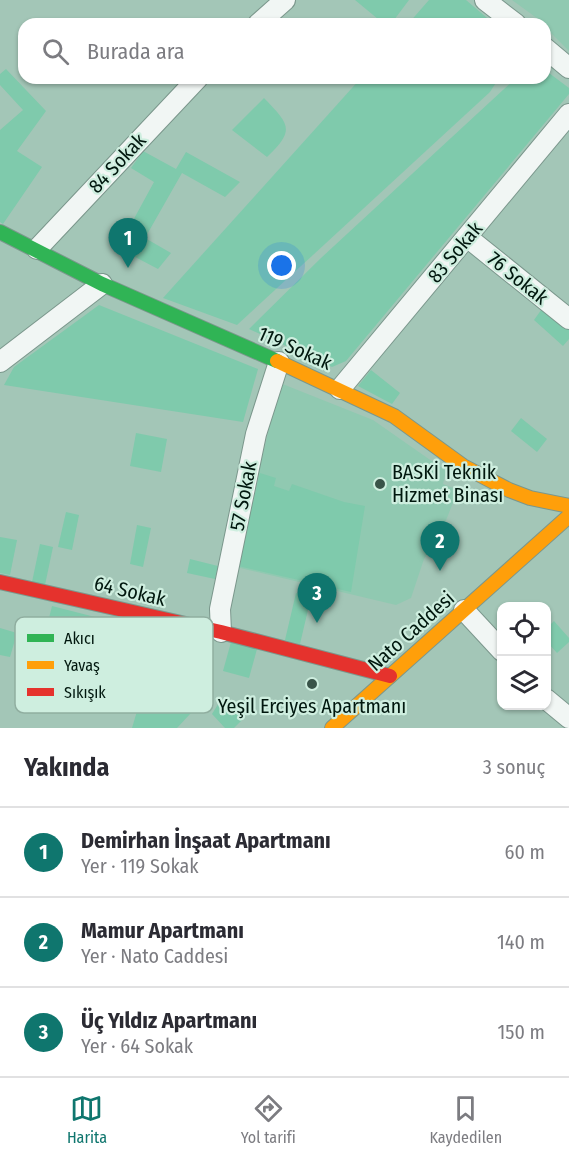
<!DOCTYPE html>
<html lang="tr">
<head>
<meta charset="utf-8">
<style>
  body { margin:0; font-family:"Fira Sans Condensed",sans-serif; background:#f7f7f7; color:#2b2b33 }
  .controls { position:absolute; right:18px; bottom:18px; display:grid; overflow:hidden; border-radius:12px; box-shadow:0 2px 4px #0004 }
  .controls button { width:54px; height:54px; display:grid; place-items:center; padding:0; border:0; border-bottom:2px solid #e1e1e2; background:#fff; color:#2b2b33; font:30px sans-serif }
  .you { position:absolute; left:282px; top:266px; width:21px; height:21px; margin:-15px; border:4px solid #fff; border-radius:50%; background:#1a73e8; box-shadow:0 0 0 9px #1a73e833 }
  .badge { display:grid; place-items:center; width:39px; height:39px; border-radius:50%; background:#0f766e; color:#fff; font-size:20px; font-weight:700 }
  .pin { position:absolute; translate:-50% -50px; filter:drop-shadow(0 2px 3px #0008) }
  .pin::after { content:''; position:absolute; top:32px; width:21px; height:18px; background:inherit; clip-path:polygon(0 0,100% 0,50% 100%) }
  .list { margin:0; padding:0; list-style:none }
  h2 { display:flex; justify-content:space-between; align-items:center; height:78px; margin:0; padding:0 24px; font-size:26px }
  h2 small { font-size:20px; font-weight:400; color:#7c7c81 }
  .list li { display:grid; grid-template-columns:39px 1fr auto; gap:18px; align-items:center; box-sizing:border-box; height:90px; padding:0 24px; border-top:2px solid #e1e1e2 }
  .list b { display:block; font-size:22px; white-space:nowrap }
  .list p { margin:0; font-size:20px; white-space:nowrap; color:#7c7c81 }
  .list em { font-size:20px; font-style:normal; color:#7c7c81 }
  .icon { flex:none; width:33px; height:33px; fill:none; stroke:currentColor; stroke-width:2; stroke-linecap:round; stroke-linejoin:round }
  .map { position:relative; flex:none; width:569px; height:728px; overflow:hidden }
  .search { position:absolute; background:#fff; box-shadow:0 2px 4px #0004; left:18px; right:18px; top:18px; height:66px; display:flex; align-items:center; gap:15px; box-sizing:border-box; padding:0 21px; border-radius:18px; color:#7c7c81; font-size:22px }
  .sheet { height:348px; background:#fff }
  nav { display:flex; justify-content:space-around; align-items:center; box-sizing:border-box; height:84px; border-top:2px solid #e1e1e2; background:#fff; font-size:16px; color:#7c7c81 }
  nav a { display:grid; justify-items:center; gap:3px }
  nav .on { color:#0f766e }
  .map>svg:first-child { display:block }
</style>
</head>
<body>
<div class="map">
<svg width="569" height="728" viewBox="0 0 569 728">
  <rect width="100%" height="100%" fill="#a3c6b7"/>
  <!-- built -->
  <g fill="#90c9b1">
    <path d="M512 0H569V51L545 27V24Z"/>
    <path d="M280 383 373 420 446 471 443 484 458 490 441 533 424 559 411 598 396 605 236 567Z"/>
  </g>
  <!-- green -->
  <g fill="#7fcaac">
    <path d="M355 0H409L391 24H384Z"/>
    <path d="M429 0H466L494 24H408Z"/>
    <path d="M6 69 46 111 17 151 42 167 3 224 0 222V130L23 110 0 85V74Z"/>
    <path d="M545 70 569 88V94L346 361 332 367 249 329 321 258 516 78H545Z"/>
    <path d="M361 78H499L490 92 237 325 163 298Z"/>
    <path d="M264 98C289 124 296 130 267 157L232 130Z"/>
    <path d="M143 151 176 169 186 152 240 182 225 197 182 173 145 238 171 253 158 269 118 248 154 182 131 168Z"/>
    <path d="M99 305 258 369 243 422 4 385 14 367Z"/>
    <path d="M544 306 569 329V339L563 346 534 320Z"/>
    <path d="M371 370 400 393 392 404 358 386Z"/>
    <path d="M521 418 547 439 537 452 511 431Z"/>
    <path d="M136 433 167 439 161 472 130 466Z"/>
    <path d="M260 473 276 478 274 486 289 491 292 484 344 502 365 506 351 592 238 566Z"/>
    <path d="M66 512 79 515 72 550 58 547Z"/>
    <path d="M137 525 151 528 143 567 130 564Z"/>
    <path d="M0 537 17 540 10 575 0 573Z"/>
    <path d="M40 544 53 547 45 585 32 582Z"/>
    <path d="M190 559 218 566 215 579 187 573Z"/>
    <path d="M296 593 311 597 300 644 285 640Z"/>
    <path d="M52 606 95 617 89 644 45 634Z"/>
    <path d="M554 621 569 638V642L557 653 547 642V628Z"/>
    <path d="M0 628 17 633 10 657 0 655Z"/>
    <path d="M231 642 257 649 249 678 223 671Z"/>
    <path d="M140 701 191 713 177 728H132Z"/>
    <path d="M220 701 245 717 234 728H225L212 714Z"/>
  </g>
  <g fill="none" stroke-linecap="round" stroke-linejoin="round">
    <!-- street casing -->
    <g stroke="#7b978c" stroke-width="22">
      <g id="street">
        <path d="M485 0 516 24"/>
        <path d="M258 24 285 0"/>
        <path d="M545 48 569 68"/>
        <path d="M467 237 569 319"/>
        <path d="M37 249 198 78"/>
        <path d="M0 362 102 284"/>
        <path d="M340 389 569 114"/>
        <path d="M464 610 502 651"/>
        <path d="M221 632 220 609 256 434 279 362"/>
        <path d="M546 699 569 718"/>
      </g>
    </g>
    <!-- fast casing -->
    <g stroke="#7b978c" stroke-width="16">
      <path id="fast" d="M0 232 102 284 277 361"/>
    </g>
    <!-- slow casing -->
    <g stroke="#7b978c" stroke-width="16">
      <g id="slow">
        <path d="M277 361 394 416 463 466 509 490 530 498 569 506"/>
        <path d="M332 728 569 516"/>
      </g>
    </g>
    <!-- jam casing -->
    <g stroke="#7b978c" stroke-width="16">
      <path id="jam" d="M0 582 221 632 390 676"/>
    </g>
    <!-- street -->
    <use href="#street" stroke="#f1f6f4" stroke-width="20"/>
    <!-- fast -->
    <use href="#fast" stroke="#30b455" stroke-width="14"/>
    <!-- slow -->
    <use href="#slow" stroke="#ff9f0a" stroke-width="14"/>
    <!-- jam -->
    <use href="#jam" stroke="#e5322d" stroke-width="14"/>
  </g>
  <!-- markers -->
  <g fill="#395449" stroke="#ceeedf" stroke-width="2">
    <circle cx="380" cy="484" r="6"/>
    <circle cx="312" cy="684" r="6"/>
  </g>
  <g text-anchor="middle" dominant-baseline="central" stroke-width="4.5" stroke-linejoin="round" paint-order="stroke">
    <!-- street labels -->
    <g font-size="20" fill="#00170e" stroke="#ceeedf">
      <text transform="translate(117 163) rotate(-47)">84 Sokak</text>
      <text transform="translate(455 252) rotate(-50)">83 Sokak</text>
      <text transform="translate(518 278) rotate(39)">76 Sokak</text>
      <text transform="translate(295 348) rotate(24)">119 Sokak</text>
      <text transform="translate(243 496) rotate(-79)">57 Sokak</text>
      <text transform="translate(130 591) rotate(13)">64 Sokak</text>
      <text transform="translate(411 631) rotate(-42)">Nato Caddesi</text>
    </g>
    <!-- poi labels -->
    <g font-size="20" fill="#00170e" stroke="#ceeedf" text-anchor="start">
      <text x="392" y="472">BASKİ Teknik<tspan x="392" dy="23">Hizmet Binası</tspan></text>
      <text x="312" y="706" text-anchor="middle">Yeşil Erciyes Apartmanı</text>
    </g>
  </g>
  <!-- legend -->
  <rect x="15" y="617" width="198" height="96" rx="9" fill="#ceeedf" stroke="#90aea0" stroke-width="1.5"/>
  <rect x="27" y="634" width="27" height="8" fill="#30b455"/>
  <rect x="27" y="661" width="27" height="8" fill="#ff9f0a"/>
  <rect x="27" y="688" width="27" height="8" fill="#e5322d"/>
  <g font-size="16" fill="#00170e">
    <text x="64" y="644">Akıcı</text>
    <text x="64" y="671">Yavaş</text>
    <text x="64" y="698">Sıkışık</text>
  </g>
</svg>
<div class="controls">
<button><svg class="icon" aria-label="locate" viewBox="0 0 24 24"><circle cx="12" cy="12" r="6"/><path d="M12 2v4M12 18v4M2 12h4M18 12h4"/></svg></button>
<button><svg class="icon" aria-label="layers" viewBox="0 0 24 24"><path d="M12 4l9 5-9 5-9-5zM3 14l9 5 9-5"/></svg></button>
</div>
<div class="you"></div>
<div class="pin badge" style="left:128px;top:268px">1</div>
<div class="pin badge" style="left:440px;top:571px">2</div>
<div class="pin badge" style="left:317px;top:623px">3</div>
<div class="search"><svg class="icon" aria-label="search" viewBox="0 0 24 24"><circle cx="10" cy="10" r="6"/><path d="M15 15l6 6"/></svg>Burada ara</div>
</div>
<section class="sheet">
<h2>Yakında<small>3 sonuç</small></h2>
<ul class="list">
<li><span class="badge">1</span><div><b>Demirhan İnşaat Apartmanı</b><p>Yer · 119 Sokak</p></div><em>60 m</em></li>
<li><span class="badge">2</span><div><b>Mamur Apartmanı</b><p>Yer · Nato Caddesi</p></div><em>140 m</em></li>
<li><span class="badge">3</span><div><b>Üç Yıldız Apartmanı</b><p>Yer · 64 Sokak</p></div><em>150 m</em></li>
</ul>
</section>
<nav>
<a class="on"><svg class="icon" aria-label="map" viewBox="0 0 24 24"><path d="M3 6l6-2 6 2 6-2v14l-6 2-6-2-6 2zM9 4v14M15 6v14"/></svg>Harita</a>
<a><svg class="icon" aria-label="directions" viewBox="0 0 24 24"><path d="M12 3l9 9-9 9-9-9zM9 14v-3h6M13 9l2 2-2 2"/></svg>Yol tarifi</a>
<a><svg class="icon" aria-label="saved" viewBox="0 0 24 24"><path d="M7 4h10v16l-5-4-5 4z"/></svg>Kaydedilen</a>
</nav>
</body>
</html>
